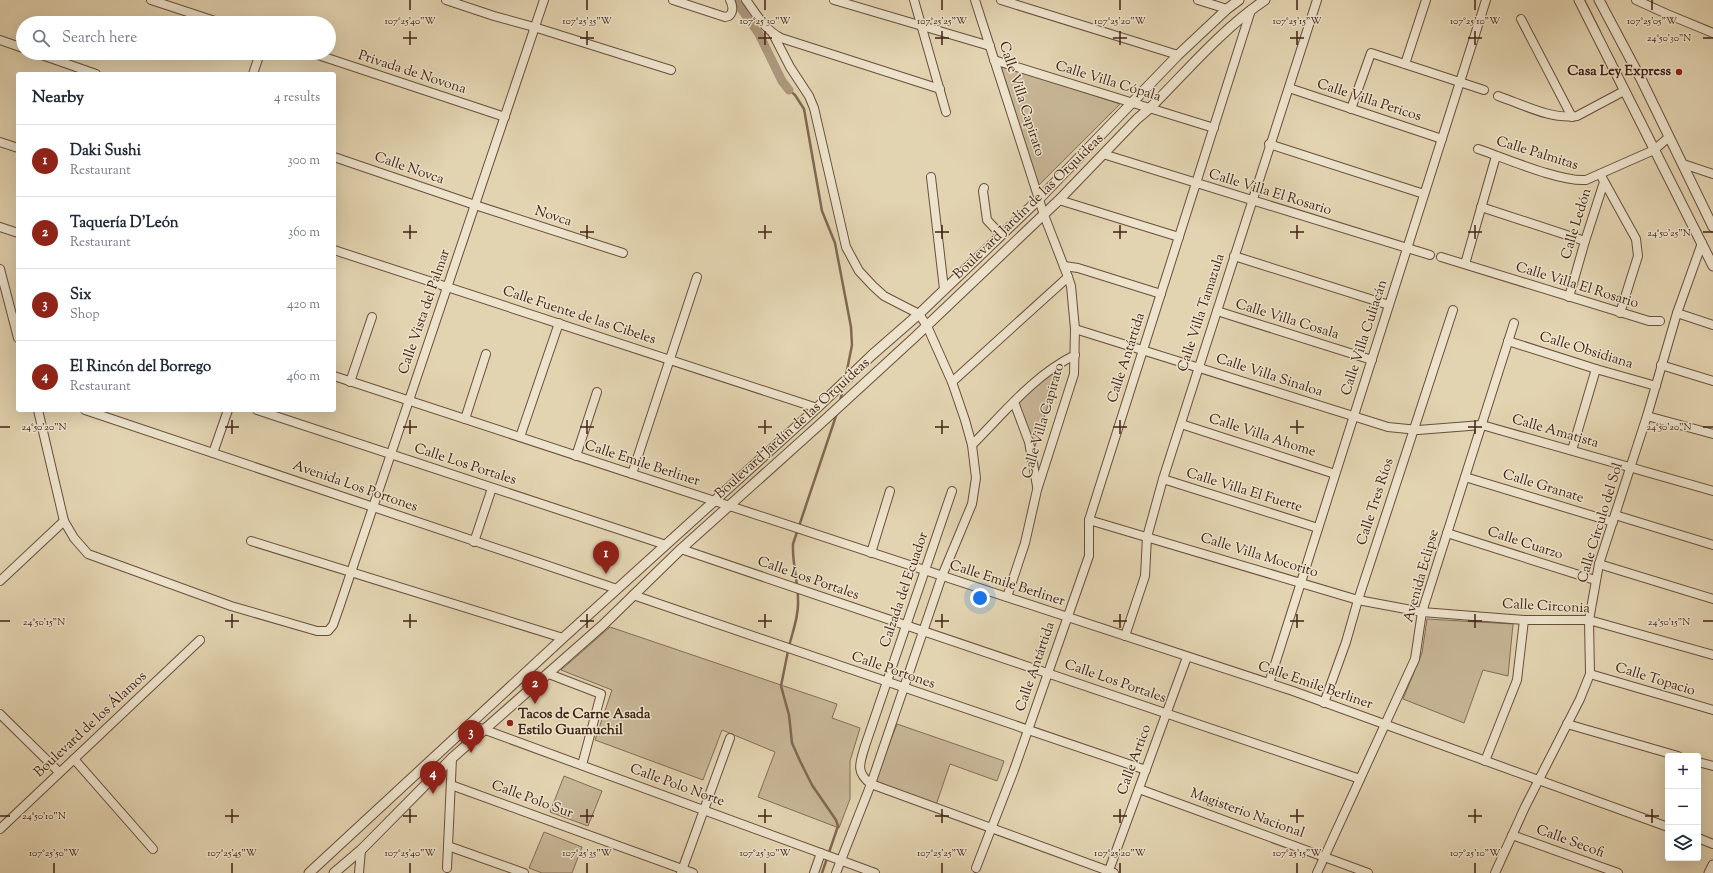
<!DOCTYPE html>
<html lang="en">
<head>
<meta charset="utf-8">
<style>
  body { margin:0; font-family:"Sorts Mill Goudy",serif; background:#f6f6f7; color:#1f2937 }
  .controls { position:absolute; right:12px; bottom:12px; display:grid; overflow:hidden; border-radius:4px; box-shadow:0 4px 16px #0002 }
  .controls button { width:36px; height:36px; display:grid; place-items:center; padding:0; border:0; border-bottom:1px solid #e0e1e3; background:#fff; color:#1f2937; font:20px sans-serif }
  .you { position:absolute; left:980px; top:598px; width:14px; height:14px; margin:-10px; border:3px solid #fff; border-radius:50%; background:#1a73e8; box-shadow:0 0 0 6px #1a73e833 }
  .badge { display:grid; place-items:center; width:26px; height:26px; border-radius:50%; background:#8f2418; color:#fff; font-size:13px; font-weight:700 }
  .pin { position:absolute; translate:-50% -33px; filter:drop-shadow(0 1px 2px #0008) }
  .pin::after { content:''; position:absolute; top:21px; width:14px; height:12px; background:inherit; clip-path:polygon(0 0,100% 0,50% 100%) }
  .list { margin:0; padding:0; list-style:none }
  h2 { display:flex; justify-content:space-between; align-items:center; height:52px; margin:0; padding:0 16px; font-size:17px }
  h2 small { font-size:13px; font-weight:400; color:#747a83 }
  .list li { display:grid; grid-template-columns:26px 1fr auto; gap:12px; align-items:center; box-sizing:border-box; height:72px; padding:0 16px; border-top:1px solid #e0e1e3 }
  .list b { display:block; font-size:15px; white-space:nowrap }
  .list p { margin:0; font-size:13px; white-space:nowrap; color:#747a83 }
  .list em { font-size:13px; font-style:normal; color:#747a83 }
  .icon { flex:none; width:22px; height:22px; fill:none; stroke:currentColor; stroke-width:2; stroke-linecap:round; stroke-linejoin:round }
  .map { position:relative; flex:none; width:1713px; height:873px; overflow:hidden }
  .search { position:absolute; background:#fff; box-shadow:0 4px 16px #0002; left:16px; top:16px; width:320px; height:44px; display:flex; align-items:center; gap:10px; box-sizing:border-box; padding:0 14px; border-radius:22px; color:#747a83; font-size:15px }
  .panel { position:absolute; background:#fff; box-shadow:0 4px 16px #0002; left:16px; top:72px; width:320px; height:340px; border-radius:4px }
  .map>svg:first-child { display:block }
</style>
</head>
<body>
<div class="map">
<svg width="1713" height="873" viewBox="0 0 1713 873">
  <rect width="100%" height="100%" fill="#e3d4b1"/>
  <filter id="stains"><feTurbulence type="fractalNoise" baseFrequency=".005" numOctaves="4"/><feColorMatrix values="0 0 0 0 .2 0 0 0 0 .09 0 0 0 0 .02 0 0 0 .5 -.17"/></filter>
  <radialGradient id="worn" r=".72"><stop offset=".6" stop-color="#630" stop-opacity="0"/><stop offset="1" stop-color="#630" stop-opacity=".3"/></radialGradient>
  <!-- green -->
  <g fill="#c7b696" stroke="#846c56">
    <path d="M997 64 1120 104 1038 186Z"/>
    <path d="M1061 364 1030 462 1025 431 1012 397Z"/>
    <path d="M1427 619 1513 624 1508 676 1483 670 1464 723 1403 699 1422 653Z"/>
    <path d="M610 627 837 704 832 718 860 728 850 761V799L839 828 758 797 775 752 722 730 703 780 595 740 612 690 561 670Z"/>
    <path d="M897 724 1004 761 997 781 950 764 936 805 875 781Z"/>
    <path d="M564 776 602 791 588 826 550 812Z"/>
    <path d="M544 832 582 847 572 873H542L529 868Z"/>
  </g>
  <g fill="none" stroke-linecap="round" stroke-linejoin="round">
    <!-- stream -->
    <g stroke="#816853" stroke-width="2.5">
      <path d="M1584 0 1600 32"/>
      <path d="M789 90 795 95 804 109 822 211 835 243 851 327 852 345 846 375"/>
      <path d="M840 401 844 386"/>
      <path d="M789 646C793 631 799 615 798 600 798 581 792 563 793 544L837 413"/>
      <path d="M788 651 781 686 789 715 792 743 800 761 812 785 836 820 838 826 822 873"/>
    </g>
    <!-- canal -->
    <path stroke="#ac977c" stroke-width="9" d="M735 0 759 34 782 81 789 90"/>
    <!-- minor casing -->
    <g stroke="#694e3c" stroke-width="10">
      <g id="minor">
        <path d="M151 0 221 23"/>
        <path d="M446 0 494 16 534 27 671 70"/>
        <path d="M673 0 725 17 729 16C734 11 733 6 730 0"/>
        <path d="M746 0C757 15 765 30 781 38L940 89"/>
        <path d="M834 0 990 46"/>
        <path d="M914 0 946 112"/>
        <path d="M975 0 1044 215 1068 277 1071 286 1075 329 1074 374 1037 490 1025 543 1007 597"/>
        <path d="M1001 0 1178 55"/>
        <path d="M1198 0 1227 9"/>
        <path d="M1636 0 1667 14 1713 33"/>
        <path d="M1521 19 1572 117"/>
        <path d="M773 34 790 67 809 96 814 108 846 247 859 271 873 286 884 296 919 314 927 326 952 382 965 420 972 445 976 478 972 504 942 576 871 784 836 873"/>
        <path d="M0 40 23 48"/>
        <path d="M36 53 96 74"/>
        <path d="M312 53 505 117"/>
        <path d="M994 60 1214 128"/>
        <path d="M1405 64 1426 0"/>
        <path d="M253 74 260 53"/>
        <path d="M1289 88 1442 139"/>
        <path d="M1498 96C1522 104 1551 120 1577 116L1624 91"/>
        <path d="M1351 109 1371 53 1484 90"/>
        <path d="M0 142 18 148"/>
        <path d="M1269 144 1424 194"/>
        <path d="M1478 149C1505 158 1560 182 1586 180L1654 150 1669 137"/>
        <path d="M1103 154 1430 255"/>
        <path d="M334 157 475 205 623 253"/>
        <path d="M1683 164 1713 174"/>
        <path d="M1600 174 1636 239 1638 256 1620 313"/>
        <path d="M931 177 944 289"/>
        <path d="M984 188 983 191 987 220 1001 235"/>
        <path d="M1059 200 1179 237"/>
        <path d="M1481 207 1585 241"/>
        <path d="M0 227 18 233"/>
        <path d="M334 250 817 408"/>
        <path d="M1234 256 1389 305"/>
        <path d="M1441 257 1649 321H1660"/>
        <path d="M1465 264 1496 156"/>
        <path d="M1064 266 1078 268 1161 294"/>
        <path d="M0 269 18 338"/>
        <path d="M1569 297 1585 241 1604 182"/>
        <path d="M1217 311 1372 360"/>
        <path d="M1677 313 1713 325"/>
        <path d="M1075 329 1388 427 1418 430 1482 425 1713 491"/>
        <path d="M1508 341 1596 369 1656 386"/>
        <path d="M1661 365 1713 381"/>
        <path d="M334 376 1293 691 1668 827"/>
        <path d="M350 382 372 317"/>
        <path d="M952 382 1068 277"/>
        <path d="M1014 402 1029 442 1037 486"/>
        <path d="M38 410 64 521 74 538 88 554 231 606 317 631H328L333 625 339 608 544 0"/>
        <path d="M85 410 617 589"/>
        <path d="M257 410 666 545"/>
        <path d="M1647 416 1713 434"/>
        <path d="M465 419 486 354"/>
        <path d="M1181 424 1335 474"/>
        <path d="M520 437 559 323"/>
        <path d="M972 445C1004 413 1034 375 1075 355"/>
        <path d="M1572 450 1596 369"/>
        <path d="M213 453 228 410"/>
        <path d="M576 456 597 392"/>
        <path d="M632 474 697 277"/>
        <path d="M1465 477 1613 522"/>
        <path d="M1163 479 1318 528"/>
        <path d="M952 491 865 746C860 763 855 772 871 784L1114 873"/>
        <path d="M1615 515 1713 545"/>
        <path d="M1089 520 1358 600 1422 612 1524 620H1589L1713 655"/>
        <path d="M1447 533 1595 580"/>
        <path d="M251 541 563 638"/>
        <path d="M474 542 492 488"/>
        <path d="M681 549 1360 779"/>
        <path d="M871 553 890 491"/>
        <path d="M1599 564 1713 599"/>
        <path d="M0 581 64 521"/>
        <path d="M633 595 1146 770"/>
        <path d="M1125 636 1145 576 1147 537 1163 479 1317 0"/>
        <path d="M549 674 601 694 582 765"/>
        <path d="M1590 674 1713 710"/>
        <path d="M1269 683 1486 0"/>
        <path d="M1324 703 1346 642 1358 600 1453 310"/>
        <path d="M0 714 59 772"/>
        <path d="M469 724 875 873"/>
        <path d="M1567 724 1678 756"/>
        <path d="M74 759 153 849"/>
        <path d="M1485 761 1517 680 1524 620"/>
        <path d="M1698 762 1713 766"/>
        <path d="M451 785 693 873"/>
        <path d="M1139 789 1368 873"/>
        <path d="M0 829 200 640"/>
        <path d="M1512 835 1618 873"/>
        <path d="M1698 838 1713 844"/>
        <path d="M448 846 524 873"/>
        <path d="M447 868 452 758"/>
        <path d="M976 868 1014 770 1089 556V520L1251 10"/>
        <path d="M359 873 361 850"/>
        <path d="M681 873 730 738"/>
        <path d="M814 873 821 853"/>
        <path d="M1108 873 1187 657"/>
        <path d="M1317 873 1415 659 1422 612 1514 323"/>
        <path d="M1495 873 1525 807 1580 699 1590 674 1589 620 1599 564 1647 416 1677 313 1702 243"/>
      </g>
    </g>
    <!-- tertiary casing -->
    <g stroke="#694e3c" stroke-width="11">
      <g id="tertiary">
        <path d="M1579 0 1713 266"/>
        <path d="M1599 0 1642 81 1713 227"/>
        <path d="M309 873 563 638 817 408 872 355 919 314 1039 199 1178 55 1227 9 1239 0"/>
        <path d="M334 873 361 850 452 758 603 625 681 549 818 426 915 337 1059 200 1137 119 1150 108C1187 71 1222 29 1265 0"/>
        <path d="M1709 873 1713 865"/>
      </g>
    </g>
    <!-- minor -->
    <use href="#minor" stroke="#ede3cc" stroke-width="8"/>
    <!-- tertiary -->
    <use href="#tertiary" stroke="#ede3cc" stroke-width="9"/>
  </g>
  <!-- ticks -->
  <path fill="none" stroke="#402215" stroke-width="1.5" d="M410 0V10M587 0V10M765 0V10M942 0V10M1120 0V10M1297 0V10M1475 0V10M1652 0V10M410 31V45M587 31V45M765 31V45M942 31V45M1120 31V45M1297 31V45M1475 31V45M403 38H417M580 38H594M758 38H772M935 38H949M1113 38H1127M1290 38H1304M1468 38H1482M1703 38H1713M410 225V239M587 225V239M765 225V239M942 225V239M1120 225V239M1297 225V239M1475 225V239M403 232H417M580 232H594M758 232H772M935 232H949M1113 232H1127M1290 232H1304M1468 232H1482M1703 232H1713M232 420V434M410 420V434M587 420V434M765 420V434M942 420V434M1120 420V434M1297 420V434M1475 420V434M0 427H10M225 427H239M403 427H417M580 427H594M758 427H772M935 427H949M1113 427H1127M1290 427H1304M1468 427H1482M1703 427H1713M232 614V628M410 614V628M587 614V628M765 614V628M942 614V628M1120 614V628M1297 614V628M1475 614V628M0 621H10M225 621H239M403 621H417M580 621H594M758 621H772M935 621H949M1113 621H1127M1290 621H1304M1468 621H1482M1703 621H1713M232 809V823M410 809V823M587 809V823M765 809V823M942 809V823M1120 809V823M1297 809V823M1475 809V823M1652 809V823M0 816H10M225 816H239M403 816H417M580 816H594M758 816H772M935 816H949M1113 816H1127M1290 816H1304M1468 816H1482M1645 816H1659M54 863V873M232 863V873M410 863V873M587 863V873M765 863V873M942 863V873M1120 863V873M1297 863V873M1475 863V873"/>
  <!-- markers -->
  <g fill="#8f2418" stroke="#ede3cc" stroke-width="1.5">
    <circle cx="1679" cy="72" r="4"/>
    <circle cx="510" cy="723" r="4"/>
  </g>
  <g text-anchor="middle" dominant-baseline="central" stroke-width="3" stroke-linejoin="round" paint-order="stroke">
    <!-- poi labels -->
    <g font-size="14" font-weight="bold" fill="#402215" stroke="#ede3cc" text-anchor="end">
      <text x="1671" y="72">Casa Ley Express</text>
      <text x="518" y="715" text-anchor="start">Tacos de Carne Asada<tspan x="518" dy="16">Estilo Guamuchil</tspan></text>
    </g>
    <!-- street labels -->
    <g font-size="14" fill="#402215" stroke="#ede3cc">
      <text transform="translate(412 73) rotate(18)">Privada de Novona</text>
      <text transform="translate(1108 82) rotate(17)">Calle Villa Cópala</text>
      <text transform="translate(1021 99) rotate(72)">Calle Villa Capirato</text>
      <text transform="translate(1369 101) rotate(18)">Calle Villa Pericos</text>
      <text transform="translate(1537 154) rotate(17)">Calle Palmitas</text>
      <text transform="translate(409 169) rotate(19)">Calle Novca</text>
      <text transform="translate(1270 193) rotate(17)">Calle Villa El Rosario</text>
      <text transform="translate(1029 207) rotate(-44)">Boulevard Jardín de las Orquídeas</text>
      <text transform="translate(553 217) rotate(18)">Novca</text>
      <text transform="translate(1577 224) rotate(-73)">Calle Ledón</text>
      <text transform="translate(1577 286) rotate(17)">Calle Villa El Rosario</text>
      <text transform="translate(425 312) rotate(-71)">Calle Vista del Palmar</text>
      <text transform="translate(1202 313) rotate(-72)">Calle Villa Tamazula</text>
      <text transform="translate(579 316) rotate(18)">Calle Fuente de las Cibeles</text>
      <text transform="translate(1287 320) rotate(17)">Calle Villa Cosala</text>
      <text transform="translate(1365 338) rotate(-72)">Calle Villa Culiacán</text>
      <text transform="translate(1586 351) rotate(17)">Calle Obsidiana</text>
      <text transform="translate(1127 358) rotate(-72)">Calle Antártida</text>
      <text transform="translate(1269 376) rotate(18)">Calle Villa Sinaloa</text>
      <text transform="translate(1044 421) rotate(-74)">Calle Villa Capirato</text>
      <text transform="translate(793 429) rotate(-42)">Boulevard Jardín de las Orquídeas</text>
      <text transform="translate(1555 432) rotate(16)">Calle Amatista</text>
      <text transform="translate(1262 436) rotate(18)">Calle Villa Ahome</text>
      <text transform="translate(642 464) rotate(18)">Calle Emile Berliner</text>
      <text transform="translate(465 465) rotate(18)">Calle Los Portales</text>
      <text transform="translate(355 487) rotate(19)">Avenida Los Portones</text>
      <text transform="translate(1543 487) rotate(17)">Calle Granate</text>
      <text transform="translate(1244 491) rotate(17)">Calle Villa El Fuerte</text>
      <text transform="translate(1376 502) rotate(-72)">Calle Tres Ríos</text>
      <text transform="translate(1601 523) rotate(-73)">Calle Círculo del Sol</text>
      <text transform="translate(1525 544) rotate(18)">Calle Cuarzo</text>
      <text transform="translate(1259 556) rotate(17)">Calle Villa Mocorito</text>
      <text transform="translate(1422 576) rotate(-74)">Avenida Eclipse</text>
      <text transform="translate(808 579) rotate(19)">Calle Los Portales</text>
      <text transform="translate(1007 584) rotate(18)">Calle Emile Berliner</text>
      <text transform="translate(905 590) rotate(-71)">Calzada del Ecuador</text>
      <text transform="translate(1546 607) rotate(3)">Calle Circonia</text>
      <text transform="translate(1036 667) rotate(-71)">Calle Antártida</text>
      <text transform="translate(893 671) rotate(19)">Calle Portones</text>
      <text transform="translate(1655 680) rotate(17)">Calle Topacio</text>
      <text transform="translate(1115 682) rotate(19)">Calle Los Portales</text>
      <text transform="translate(1315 686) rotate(19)">Calle Emile Berliner</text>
      <text transform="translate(91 725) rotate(-43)">Boulevard de los Álamos</text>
      <text transform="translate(1135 760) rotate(-70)">Calle Artico</text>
      <text transform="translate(677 786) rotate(20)">Calle Polo Norte</text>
      <text transform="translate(532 800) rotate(20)">Calle Polo Sur</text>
      <text transform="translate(1247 814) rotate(20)">Magisterio Nacional</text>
      <text transform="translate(1570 842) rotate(20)">Calle Secofi</text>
    </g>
  </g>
  <g font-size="10" text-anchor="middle" fill="#402215" stroke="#ede3cc" stroke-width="3" stroke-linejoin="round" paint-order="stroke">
    <text x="410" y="24">107°25'40"W</text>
    <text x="587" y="24">107°25'35"W</text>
    <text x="765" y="24">107°25'30"W</text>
    <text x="942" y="24">107°25'25"W</text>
    <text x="1120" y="24">107°25'20"W</text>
    <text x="1297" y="24">107°25'15"W</text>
    <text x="1475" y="24">107°25'10"W</text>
    <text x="1652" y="24">107°25'05"W</text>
    <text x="1669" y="41">24°50'30"N</text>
    <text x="1669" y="236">24°50'25"N</text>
    <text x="44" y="430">24°50'20"N</text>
    <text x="1669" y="430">24°50'20"N</text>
    <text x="44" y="625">24°50'15"N</text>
    <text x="1669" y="625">24°50'15"N</text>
    <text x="44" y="819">24°50'10"N</text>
    <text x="54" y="856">107°25'50"W</text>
    <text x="232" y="856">107°25'45"W</text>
    <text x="410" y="856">107°25'40"W</text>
    <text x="587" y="856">107°25'35"W</text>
    <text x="765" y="856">107°25'30"W</text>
    <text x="942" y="856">107°25'25"W</text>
    <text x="1120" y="856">107°25'20"W</text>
    <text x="1297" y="856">107°25'15"W</text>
    <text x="1475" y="856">107°25'10"W</text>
  </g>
  <rect width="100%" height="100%" filter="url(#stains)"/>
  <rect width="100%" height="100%" fill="url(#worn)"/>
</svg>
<div class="controls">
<button>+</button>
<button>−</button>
<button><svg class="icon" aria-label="layers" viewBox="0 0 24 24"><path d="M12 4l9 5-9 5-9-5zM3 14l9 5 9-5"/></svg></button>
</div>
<div class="you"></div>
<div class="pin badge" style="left:606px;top:574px">1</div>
<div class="pin badge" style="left:535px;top:704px">2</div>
<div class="pin badge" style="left:471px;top:753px">3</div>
<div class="pin badge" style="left:433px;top:794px">4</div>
<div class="search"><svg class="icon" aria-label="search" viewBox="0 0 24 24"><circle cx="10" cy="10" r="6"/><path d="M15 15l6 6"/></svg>Search here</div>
<section class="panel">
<h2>Nearby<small>4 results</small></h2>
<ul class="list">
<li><span class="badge">1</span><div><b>Daki Sushi</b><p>Restaurant</p></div><em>300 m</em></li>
<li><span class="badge">2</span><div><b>Taquería D'León</b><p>Restaurant</p></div><em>360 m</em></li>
<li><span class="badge">3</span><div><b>Six</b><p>Shop</p></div><em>420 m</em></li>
<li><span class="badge">4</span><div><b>El Rincón del Borrego</b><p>Restaurant</p></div><em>460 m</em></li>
</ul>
</section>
</div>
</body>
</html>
